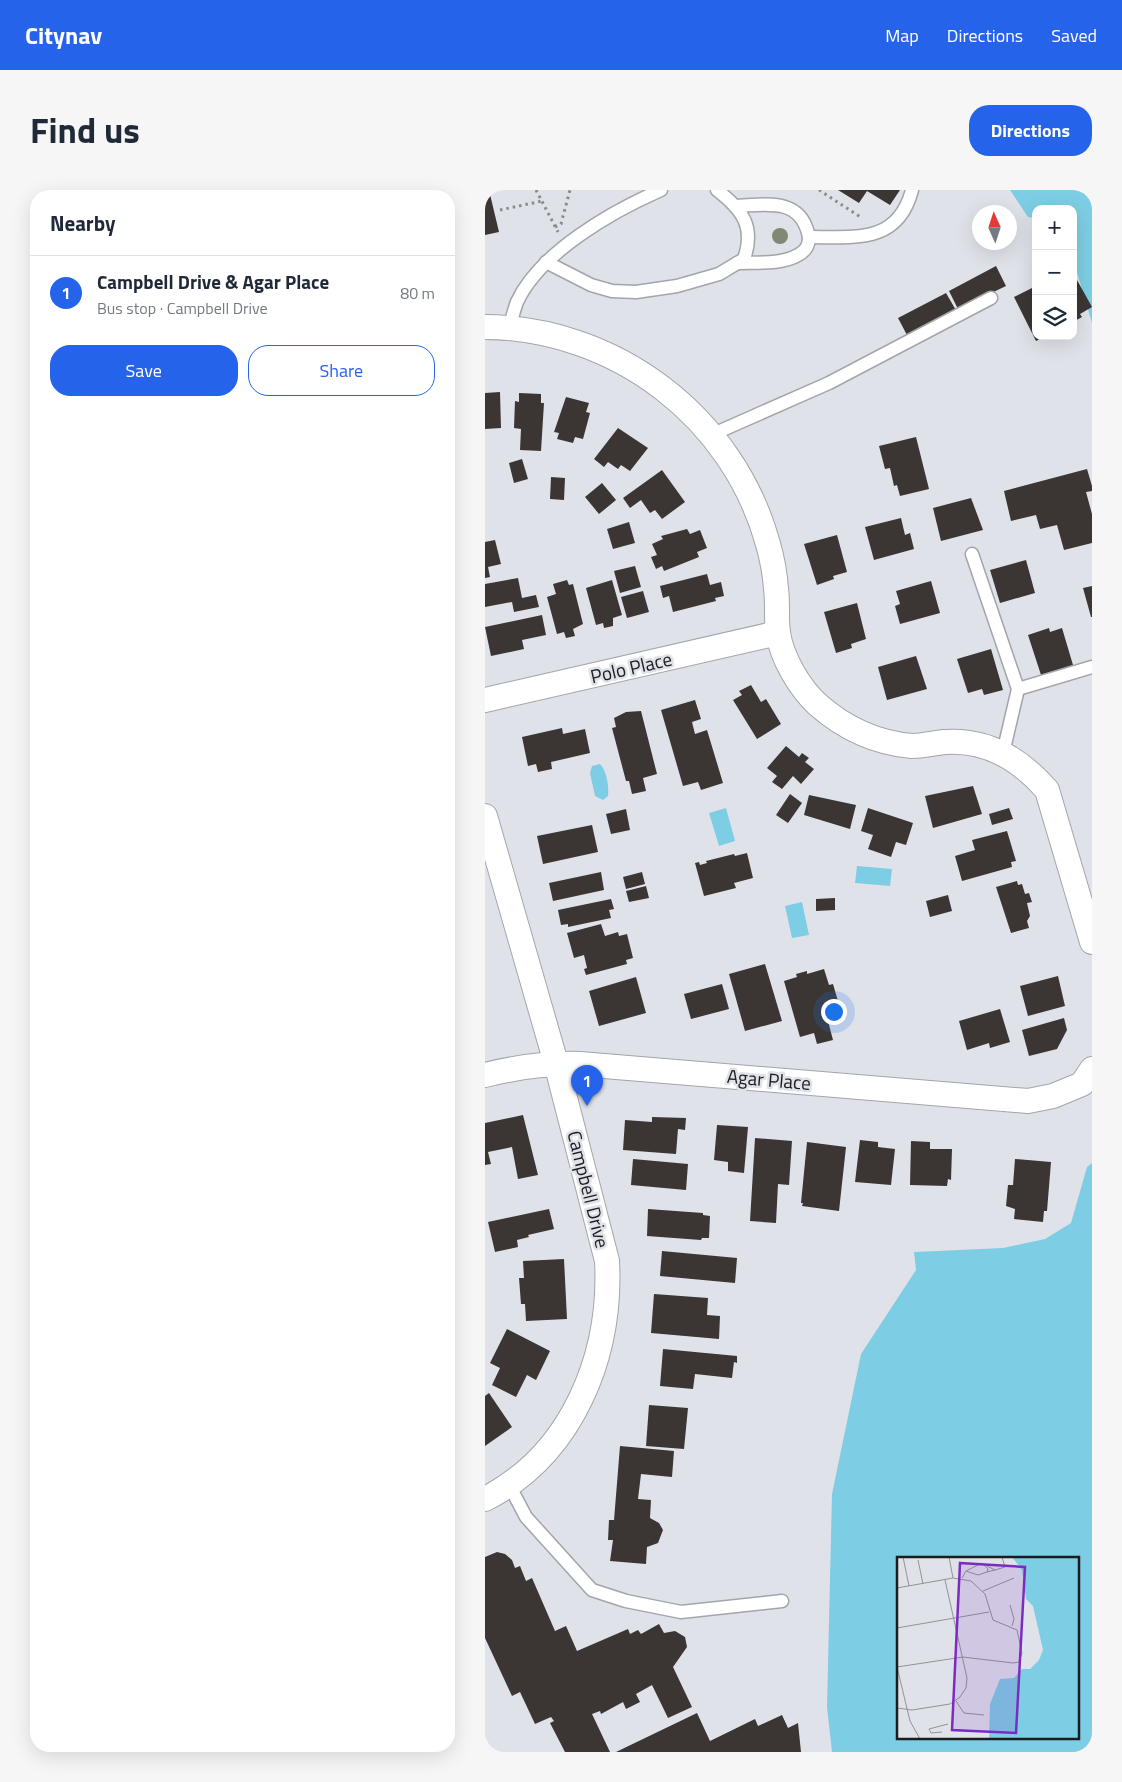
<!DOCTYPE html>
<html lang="en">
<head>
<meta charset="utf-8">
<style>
  body { margin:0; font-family:"Titillium Web",sans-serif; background:#f6f6f7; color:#1f2937 }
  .controls { position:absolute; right:15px; top:15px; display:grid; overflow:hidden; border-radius:10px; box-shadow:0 5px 20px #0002 }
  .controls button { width:45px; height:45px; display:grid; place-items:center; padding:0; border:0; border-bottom:1px solid #e0e1e3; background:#fff; color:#1f2937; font:25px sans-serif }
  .compass { position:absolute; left:487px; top:15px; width:45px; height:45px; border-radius:50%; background:#fff; box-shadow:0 5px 20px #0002; rotate:357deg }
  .you { position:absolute; left:348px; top:821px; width:18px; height:18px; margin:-12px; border:4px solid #fff; border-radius:50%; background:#1a73e8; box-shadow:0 0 0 8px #1a73e833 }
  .badge { display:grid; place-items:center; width:32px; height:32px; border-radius:50%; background:#2563eb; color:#fff; font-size:16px; font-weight:700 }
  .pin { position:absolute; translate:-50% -41px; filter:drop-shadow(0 1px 2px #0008) }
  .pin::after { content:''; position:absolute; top:26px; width:18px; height:15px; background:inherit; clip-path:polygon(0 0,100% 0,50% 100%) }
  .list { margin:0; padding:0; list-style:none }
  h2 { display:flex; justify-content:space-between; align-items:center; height:65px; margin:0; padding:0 20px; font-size:21px }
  h2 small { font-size:16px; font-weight:400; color:#747a83 }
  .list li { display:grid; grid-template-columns:32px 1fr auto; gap:15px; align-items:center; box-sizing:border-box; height:75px; padding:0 20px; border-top:1px solid #e0e1e3 }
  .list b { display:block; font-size:19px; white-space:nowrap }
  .list p { margin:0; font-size:16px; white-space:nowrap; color:#747a83 }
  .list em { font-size:16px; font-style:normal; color:#747a83 }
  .actions { display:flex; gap:10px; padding:15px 20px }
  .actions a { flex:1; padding:11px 0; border:1px solid #2563eb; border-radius:20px; text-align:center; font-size:18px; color:#2563eb }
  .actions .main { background:#2563eb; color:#fff }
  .icon { flex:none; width:28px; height:28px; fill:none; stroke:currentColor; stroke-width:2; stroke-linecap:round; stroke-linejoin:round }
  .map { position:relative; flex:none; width:607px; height:1562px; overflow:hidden; border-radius:20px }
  header { display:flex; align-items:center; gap:30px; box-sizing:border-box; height:70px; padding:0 25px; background:#2563eb; color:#fff }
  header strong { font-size:24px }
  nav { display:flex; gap:28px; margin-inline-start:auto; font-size:18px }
  .intro { display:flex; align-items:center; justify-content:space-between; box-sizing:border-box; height:120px; padding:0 30px }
  h1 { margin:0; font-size:35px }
  .button { padding:12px 22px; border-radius:20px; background:#2563eb; color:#fff; font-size:18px; font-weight:700 }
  main { display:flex; gap:30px; padding:0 30px }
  aside { flex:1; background:#fff; border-radius:20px; box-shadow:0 5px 20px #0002 }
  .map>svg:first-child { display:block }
</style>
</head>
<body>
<header>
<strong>Citynav</strong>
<nav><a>Map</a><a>Directions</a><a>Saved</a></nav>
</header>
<div class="intro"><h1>Find us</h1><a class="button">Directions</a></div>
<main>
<aside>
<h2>Nearby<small></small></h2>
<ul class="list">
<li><span class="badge">1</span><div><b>Campbell Drive &amp; Agar Place</b><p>Bus stop · Campbell Drive</p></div><em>80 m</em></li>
</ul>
<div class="actions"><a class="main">Save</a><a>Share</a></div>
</aside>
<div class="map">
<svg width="607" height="1562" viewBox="0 0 607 1562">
  <rect width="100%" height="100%" fill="#e0e2e9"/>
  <!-- water -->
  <g fill="#7dcee4" fill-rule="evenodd">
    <path d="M525 0H607V133L588 69V19H551V28L543 27Z"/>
    <path d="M115 574C122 581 124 597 123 606L118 610 110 606 105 583 107 576Z"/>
    <path d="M241 618 250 651 234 656 224 623Z"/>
    <path d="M372 676 407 679 405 696 370 693Z"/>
    <path d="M317 712 324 745 307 748 300 716Z"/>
    <path d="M607 973V1562H347L342 1517 347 1304 376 1164 431 1080 429 1062 518 1058 560 1049 586 1033 602 977ZM413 1368H593V1548H413Z"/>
  </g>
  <!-- building -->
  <g fill="#3b3534">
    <path d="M0 0H4L14 42 0 45Z"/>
    <path d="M353 0H415L405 15 382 1 374 13Z"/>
    <path d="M511 76 521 96 473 119 464 101Z"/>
    <path d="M592 90 607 117 595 124 597 127 588 132V93Z"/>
    <path d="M551 96V146H561L551 151 529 107Z"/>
    <path d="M461 103 472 122 423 147 413 128Z"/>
    <path d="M15 202 16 238 0 239V203Z"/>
    <path d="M34 203 56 204V213H59L56 261 35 260 36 239 29 238 30 211 34 212Z"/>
    <path d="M81 207 104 213 101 222 105 223 98 249 90 247 88 253 72 249 74 243 69 242Z"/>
    <path d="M133 238 163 258 145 281 136 275 133 279 123 272 119 277 109 269Z"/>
    <path d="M431 247 444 299 415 306 412 295 409 296 405 278 400 279 394 256Z"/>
    <path d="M37 269 43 289 29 293 24 273Z"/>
    <path d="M602 279 607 296V301L601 302 607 324V353L579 360 572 335 555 339 551 325 526 331 519 301Z"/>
    <path d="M177 280 200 312 177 329 170 320 165 323 156 310 145 318 138 308Z"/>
    <path d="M66 287 80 288 79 310 65 309Z"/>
    <path d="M117 293 131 310 114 324 100 307Z"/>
    <path d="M486 308 498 340 456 351 448 318Z"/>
    <path d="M416 328 420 345 425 343 429 359 389 370 380 337Z"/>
    <path d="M144 332 150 353 128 359 122 339Z"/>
    <path d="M202 339 205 344 215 340 222 358 212 362 214 367 179 381 177 376 171 379 166 367 172 365 167 354 178 349 176 346Z"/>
    <path d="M352 345 362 382 348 386 349 389 332 395 319 354Z"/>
    <path d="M10 350 16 374 3 377 5 387 0 388V352Z"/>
    <path d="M541 370 550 403 515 413 505 380Z"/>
    <path d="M150 376 156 397 135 403 129 381Z"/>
    <path d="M222 384 225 395 236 392 239 406 230 408 231 411 188 422 184 406 178 408 175 396Z"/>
    <path d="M33 388 37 408 51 405 54 417 29 422 27 412 0 417V394Z"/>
    <path d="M82 390 84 395 88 394 98 434 88 439 90 446 81 448 79 442 72 444 62 407 71 404 68 394Z"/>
    <path d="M127 390 137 425 128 428V436L119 438 118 433 111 435 101 398Z"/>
    <path d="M446 391 455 423 415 434 410 416 415 414 411 401Z"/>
    <path d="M607 396V427H606L598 398Z"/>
    <path d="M158 401 164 422 142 428 136 407Z"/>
    <path d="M372 413 381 449 366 454 367 458 351 463 339 422Z"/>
    <path d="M57 425 61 445 37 450 39 459 6 466 0 437Z"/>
    <path d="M564 438 565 442 577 438 588 475 556 485 543 445Z"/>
    <path d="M506 459 518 500 499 505 497 499 483 503 472 469Z"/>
    <path d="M431 466 442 499 402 510 393 477Z"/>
    <path d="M266 495 276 512 281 509 296 534 272 549 248 510 257 505 254 501Z"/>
    <path d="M210 510 216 529 207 532 210 544 222 540 238 593 216 600 213 592 198 596 176 520Z"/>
    <path d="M156 521 172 584 158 588 161 601 147 604 144 591H141L127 538 131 537 129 528 141 522Z"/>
    <path d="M77 538 78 544 100 539 105 563 66 572 67 579 53 582 51 574 43 576 37 547Z"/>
    <path d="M301 556 314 567 317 563 324 568 320 572 329 579 316 594 308 586 297 599 287 592 292 586 282 578Z"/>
    <path d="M488 596 497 624 448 638 440 606Z"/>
    <path d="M305 604 317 613 303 633 291 625Z"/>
    <path d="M324 605 371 615 365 639 319 625Z"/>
    <path d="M383 618 428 633 421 655 411 652 406 667 383 659 388 645 376 641Z"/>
    <path d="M524 618 528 629 507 635 504 624Z"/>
    <path d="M141 619 145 640 126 644 121 624Z"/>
    <path d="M107 635 113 662 58 674 52 646Z"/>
    <path d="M522 641 531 671 526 672 527 677 477 691 470 666 490 660 487 650Z"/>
    <path d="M262 663 268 688 249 693 251 698 219 706 210 673 214 672 215 675 222 673 221 671 249 664 250 666Z"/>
    <path d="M116 682 119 700 68 711 64 693Z"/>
    <path d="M157 682 160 694 141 699 138 687Z"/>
    <path d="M532 691 533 695 537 694 540 704 544 703 547 712 542 713 545 726 542 731 544 738 526 743 511 697Z"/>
    <path d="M161 696 164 708 144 712 141 701Z"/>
    <path d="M463 705 467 721 445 727 441 711Z"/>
    <path d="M350 708V720L331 721V709Z"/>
    <path d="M126 709 129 719 124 720 126 728 83 737V734L76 735 73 720Z"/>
    <path d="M116 734 120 746 133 742 134 746 142 744 148 768 141 770 142 774 101 785 99 779 102 778 99 765 89 768 82 743Z"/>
    <path d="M280 774 297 831 260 841 244 784Z"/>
    <path d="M339 779 344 795 348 794 357 825 343 831 348 850 332 854 329 843 315 847 299 791 312 787 311 784 322 781V784Z"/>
    <path d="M573 786 580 816 543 826 535 796Z"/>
    <path d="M151 787 161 823 114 836 104 801Z"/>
    <path d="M237 794 244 819 206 829 199 804Z"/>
    <path d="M515 819 525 852 505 858 504 853 482 860 474 831Z"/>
    <path d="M579 828 582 840 572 859 544 866 537 840Z"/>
    <path d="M38 925 53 985 33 989 27 957 3 962 6 974 0 975V933Z"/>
    <path d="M167 927 201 928 200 940 193 939 191 964 138 960 140 930 167 932Z"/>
    <path d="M232 935 263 937 259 983 243 981V972L229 970Z"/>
    <path d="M270 948 307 951 304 995 293 994 291 1033 265 1031Z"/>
    <path d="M375 950 393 952V957L410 959 406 995 370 992Z"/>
    <path d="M426 951 445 952V959H467L466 990 463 989 462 996 425 995Z"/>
    <path d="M322 952 361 957 354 1021 317 1016 318 1013H316Z"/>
    <path d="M148 969 203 974 201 1000 146 995Z"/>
    <path d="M530 969 566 972 562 1021H559L558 1032 529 1029 530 1019 521 1016 523 995H528Z"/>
    <path d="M64 1019 69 1039 43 1045 44 1047 32 1050 33 1057 10 1062 3 1032Z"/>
    <path d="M163 1019 218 1023V1025L225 1026 224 1048H217L216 1050 162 1046Z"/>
    <path d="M177 1061 252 1068 250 1093 175 1086Z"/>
    <path d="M79 1069 82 1129 41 1131 40 1114H36L34 1088H39L38 1071Z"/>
    <path d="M169 1104 223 1108 222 1125 235 1126 234 1149 166 1143Z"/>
    <path d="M22 1139 65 1161 51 1190 42 1185 31 1207 7 1195 15 1178 5 1173Z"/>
    <path d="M178 1159 252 1166V1173L249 1172 247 1188 210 1184 208 1199 175 1196Z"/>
    <path d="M4 1203 27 1237 0 1256V1206Z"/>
    <path d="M164 1215 203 1218 199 1259 161 1256Z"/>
    <path d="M135 1256 189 1261 187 1287 156 1284 153 1309 166 1310 165 1328 174 1333 178 1340 173 1353 162 1357 161 1374 125 1371 128 1350H123L124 1330H129Z"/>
    <path d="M12 1362 20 1364 27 1370 30 1378 35 1376 41 1391 47 1388 70 1441 81 1436 92 1461 143 1439 145 1444 153 1440 156 1444 174 1434 179 1443 190 1441 200 1447 202 1457 188 1477 207 1517 183 1528 167 1495 151 1504 155 1512 141 1519 138 1512 116 1524 115 1521 107 1524 125 1562H80L65 1533 69 1531 66 1527 50 1534 35 1502 27 1506 0 1448V1367Z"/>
    <path d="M212 1523 225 1551 270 1529 273 1536 297 1525 303 1538 313 1533 316 1562H131Z"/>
  </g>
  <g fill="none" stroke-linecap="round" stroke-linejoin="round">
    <!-- lane casing -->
    <g stroke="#a2a5ab" stroke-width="15">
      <g id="lane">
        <path d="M250 16C280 15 314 7 323 43 326 53 321 61 313 65 296 75 270 72 252 73"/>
        <path d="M324 47C370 47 413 54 427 0"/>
        <path d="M61 72 106 95 127 101 151 102 192 96 234 84 259 69C270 37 258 20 232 0"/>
        <path d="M24 137C27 129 29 120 32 112 55 62 128 21 176 0"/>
        <path d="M226 245 344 193 506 108"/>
        <path d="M487 364 533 499 518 563"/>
        <path d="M533 499 607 477"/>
        <path d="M23 1293 41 1327 107 1400 141 1411 196 1422 297 1411"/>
      </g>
    </g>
    <!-- street casing -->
    <g stroke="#a2a5ab" stroke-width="26">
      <g id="street">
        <path d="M0 137C131 138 248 227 283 354 287 368 290 384 291 399 293 413 291 429 293 443 297 468 314 497 332 514 359 538 391 553 427 556 439 556 448 553 460 552 502 549 535 569 562 600L607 752"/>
        <path d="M0 510 293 443"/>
        <path d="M0 626 71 873 122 1071C127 1165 88 1264 0 1309"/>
        <path d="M0 885C32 877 63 873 95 874L543 911 568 906 597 894 607 879"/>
      </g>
    </g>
    <!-- path -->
    <g stroke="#898b8f" stroke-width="3" stroke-dasharray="2.5 4" stroke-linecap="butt">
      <path d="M51 0 73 42"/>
      <path d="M334 0 377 28"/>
      <path d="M15 20 57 11"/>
      <path d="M70 37 76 34 85 0"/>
    </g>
    <!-- lane -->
    <use href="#lane" stroke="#fff" stroke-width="12"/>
    <!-- street -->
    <use href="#street" stroke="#fff" stroke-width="24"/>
  </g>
  <!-- trees -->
  <circle fill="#818873" cx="295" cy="46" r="8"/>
  <g text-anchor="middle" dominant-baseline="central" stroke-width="5" stroke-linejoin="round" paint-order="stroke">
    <!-- street labels -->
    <g font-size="19" fill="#1b1c1e" stroke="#e0e2e9">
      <text transform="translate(146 477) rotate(-13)">Polo Place</text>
      <text transform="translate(284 889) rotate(5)">Agar Place</text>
      <text transform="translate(104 999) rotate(76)">Campbell Drive</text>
    </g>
  </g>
  <!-- overview -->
  <g transform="translate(412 1367)">
    <rect width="182" height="182" fill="#e0e2e9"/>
    <path d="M115 0H182V182H92L93 147 103 122 117 121 125 112H133L142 103 146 93 136 49 129 42 125 13Z" fill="#7dcee4"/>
    <path fill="none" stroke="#919398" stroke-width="1" d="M6 0 12 29M52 0 56 21M21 3 26 27M90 9 98 13 90 15M98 13 108 10 105 0M65 21 69 14 85 6 91 12 90 15 81 18 69 14M0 31 56 21 74 24 88 37 96 63 120 73 125 96 122 105 116 106 66 100 0 110M86 34 117 21M113 48 117 62 115 69M0 71 92 55M0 110 13 164 23 182M59 144 67 156 87 158M0 151 15 153 53 147 63 140 69 131 70 121 48 23M45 175 34 176 32 172 51 167"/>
    <path fill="#7b2cbf" fill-opacity="0.15" stroke="#7b2cbf" stroke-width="2.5" d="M63 6 128 10 119 176 55 173Z"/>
    <rect width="182" height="182" fill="none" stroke="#1b1c1e" stroke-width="2.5"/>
  </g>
</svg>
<div class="controls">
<button>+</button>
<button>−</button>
<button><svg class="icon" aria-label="layers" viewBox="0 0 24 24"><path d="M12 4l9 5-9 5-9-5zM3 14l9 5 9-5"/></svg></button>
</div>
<svg class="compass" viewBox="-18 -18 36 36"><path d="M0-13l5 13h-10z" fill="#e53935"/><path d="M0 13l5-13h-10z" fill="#747a83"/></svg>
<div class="you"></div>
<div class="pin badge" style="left:102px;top:916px">1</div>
</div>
</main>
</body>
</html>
